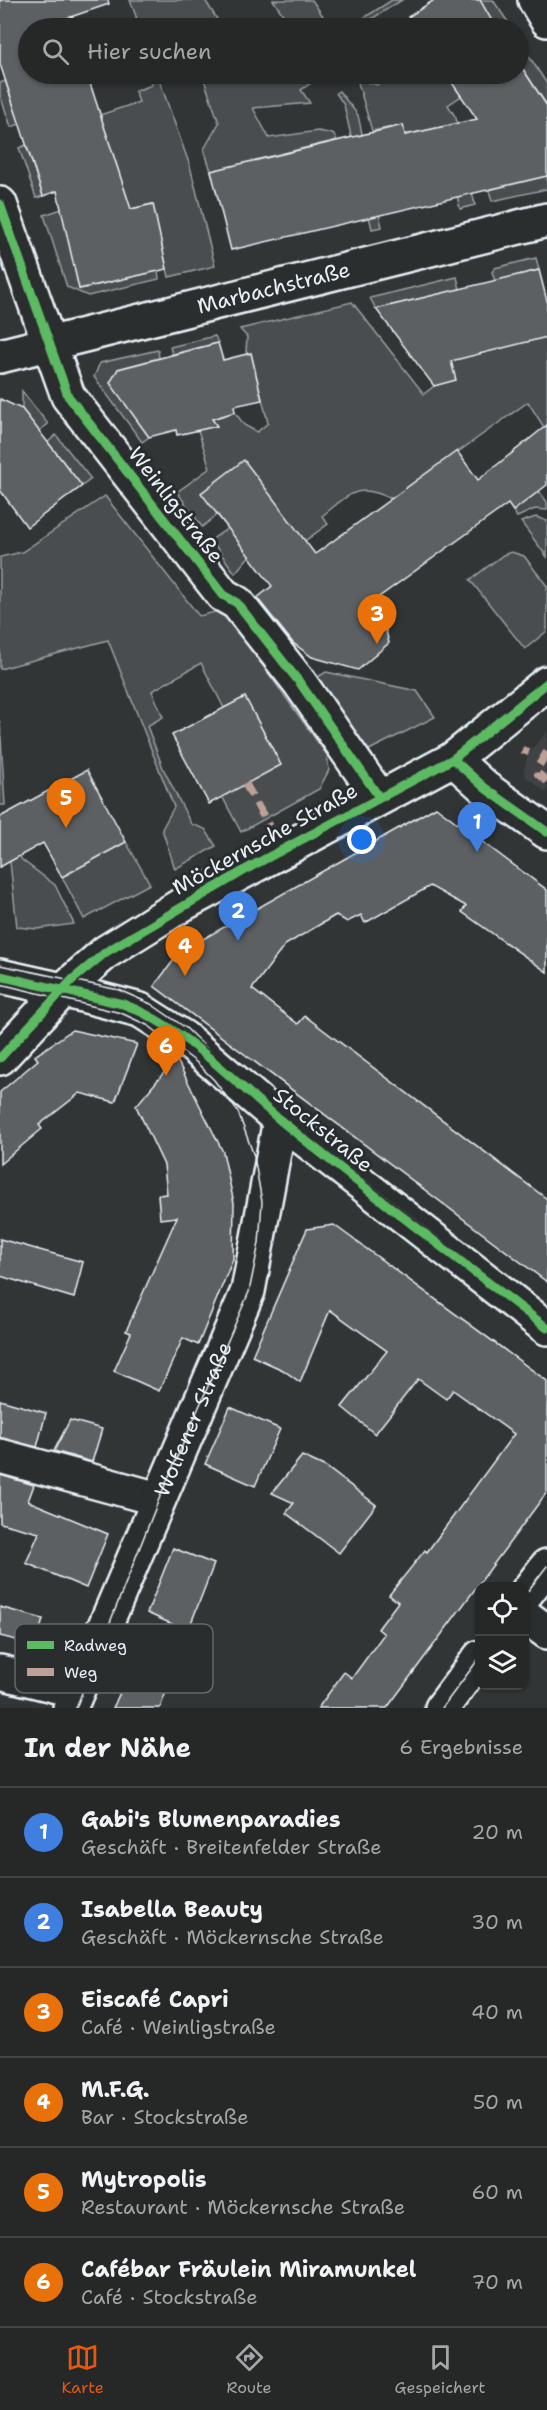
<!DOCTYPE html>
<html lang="de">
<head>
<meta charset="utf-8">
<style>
  body { margin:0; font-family:"Shantell Sans",sans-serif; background:#2e3030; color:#f1f3f6 }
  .controls { position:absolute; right:18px; bottom:18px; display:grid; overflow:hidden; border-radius:12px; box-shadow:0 2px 4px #0004 }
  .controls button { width:54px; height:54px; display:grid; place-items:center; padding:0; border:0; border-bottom:2px solid #424445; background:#262828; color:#f1f3f6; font:30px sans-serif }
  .you { position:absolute; left:362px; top:840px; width:21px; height:21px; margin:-15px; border:4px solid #fff; border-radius:50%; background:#1a73e8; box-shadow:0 0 0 9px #1a73e833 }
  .badge { display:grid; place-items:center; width:39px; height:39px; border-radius:50%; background:#ea580c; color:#fff; font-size:20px; font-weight:700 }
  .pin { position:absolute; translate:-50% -50px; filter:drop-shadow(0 2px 3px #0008) }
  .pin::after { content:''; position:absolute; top:32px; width:21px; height:18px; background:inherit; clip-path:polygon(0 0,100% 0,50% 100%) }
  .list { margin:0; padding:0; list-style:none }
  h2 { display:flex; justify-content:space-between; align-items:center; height:78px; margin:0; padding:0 24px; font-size:26px }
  h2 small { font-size:20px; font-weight:400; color:#a4a6a8 }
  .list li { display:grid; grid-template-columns:39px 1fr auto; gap:18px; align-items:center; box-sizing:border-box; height:90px; padding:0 24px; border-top:2px solid #424445 }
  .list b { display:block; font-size:22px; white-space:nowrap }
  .list p { margin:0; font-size:20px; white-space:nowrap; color:#a4a6a8 }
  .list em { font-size:20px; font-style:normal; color:#a4a6a8 }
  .icon { flex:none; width:33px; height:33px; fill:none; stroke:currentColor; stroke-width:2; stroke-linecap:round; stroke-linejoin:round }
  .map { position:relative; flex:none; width:547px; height:1708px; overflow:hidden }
  .search { position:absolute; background:#262828; box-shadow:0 2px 4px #0004; left:18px; right:18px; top:18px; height:66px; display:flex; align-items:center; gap:15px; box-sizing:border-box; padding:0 21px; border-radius:33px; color:#a4a6a8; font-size:22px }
  .sheet { height:618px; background:#262828 }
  nav { display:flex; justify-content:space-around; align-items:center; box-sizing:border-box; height:84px; border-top:2px solid #424445; background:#262828; font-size:16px; color:#a4a6a8 }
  nav a { display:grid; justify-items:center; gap:3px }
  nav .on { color:#ea580c }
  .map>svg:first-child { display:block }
</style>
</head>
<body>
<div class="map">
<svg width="547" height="1708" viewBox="0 0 547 1708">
  <rect width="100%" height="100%" fill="#323536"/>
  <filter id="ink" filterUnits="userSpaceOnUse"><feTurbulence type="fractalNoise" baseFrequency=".0167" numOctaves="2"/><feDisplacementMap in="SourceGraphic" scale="12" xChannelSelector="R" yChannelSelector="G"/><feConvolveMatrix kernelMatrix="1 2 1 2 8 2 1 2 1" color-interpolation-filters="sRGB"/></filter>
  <g filter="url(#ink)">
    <!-- built -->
    <path fill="#3f4244" d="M547 732V793L525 776 524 769 529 752Z"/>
    <!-- green -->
    <g fill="#494d4f" stroke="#989fa4" stroke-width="1.5">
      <path d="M130 0H205L220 24C234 28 243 18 257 22L247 28H132L130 22 137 19Z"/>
      <path d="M273 0H312L331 28H292Z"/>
      <path d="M392 0H402L357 28H348Z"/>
      <path d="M480 0H493L512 28H496Z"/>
      <path d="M518 39 547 84V105L523 70 519 72Z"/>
      <path d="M148 74H157L190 166 215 266 169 277 152 204 65 225 80 289 158 271 159 279 88 296 67 287 44 215 124 188 100 115 139 102 135 91 152 85Z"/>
      <path d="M202 74H230L244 80 257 81 274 74H305L311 83 301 90 310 103 253 108 269 138 318 131 333 134 337 140 211 171 204 149 219 123Z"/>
      <path d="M390 74H446L453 84 469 74H517L475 102 466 93 448 105 456 118 475 205 460 209 442 127 405 135 403 125 372 131 357 79 377 85Z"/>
      <path d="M5 81 20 124 11 127 0 95V83Z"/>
      <path d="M339 91 358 115 382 227 372 229 344 105 336 93Z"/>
      <path d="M26 145 43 196 36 198 19 148Z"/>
      <path d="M547 176V189L492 201 489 190Z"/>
      <path d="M536 258 539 270 495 281 492 272 495 268Z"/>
      <path d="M457 277 460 289 376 309 370 298Z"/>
      <path d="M352 302 424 394 434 386 455 380 451 360 547 337V432L528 402 392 499C357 482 350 494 322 516L328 524 302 543 262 541 235 573 211 540 228 528 217 515 202 527 177 492 210 468 198 430 203 421 235 412 244 425 257 432 268 423 251 354 246 352 247 337 240 329Z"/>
      <path d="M215 336 218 343 172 354 170 347Z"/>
      <path d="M158 350 159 358 118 369 111 383 149 437 142 442 94 377 100 363Z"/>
      <path d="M22 391 48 424 39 431 22 409Z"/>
      <path d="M56 435 91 479 82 486 48 442Z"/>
      <path d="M539 491 547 502V510L535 509 517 517 513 511Z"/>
      <path d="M105 496 199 616 223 610 327 755 329 770 319 789 241 832 222 796 280 764 245 697 224 708 201 663 152 691 163 717 147 726 163 768 191 824 205 829 216 846 175 869 162 829 174 807 108 640 0 669V557L22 552Z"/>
      <path d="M536 517 547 521V557L521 522Z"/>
      <path d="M511 552 524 556 547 586V631L525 649 470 580 503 555Z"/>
      <path d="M326 672 417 691 435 717 367 751 362 747 333 697 316 678Z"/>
      <path d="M0 721 5 805H0Z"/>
      <path d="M7 834 22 860 55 885 74 924 37 929 17 927Z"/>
      <path d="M126 842 150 884 84 919 62 877Z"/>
    </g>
    <!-- building -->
    <g fill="#5c6063" stroke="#e8f1f8" stroke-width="1.5">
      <path d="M0 0H108L109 4 38 28H28V74H87L131 209 153 204 167 269 79 289 57 191 43 196 0 64Z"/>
      <path d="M434 0H480L496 28H415L408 17Z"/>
      <path d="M519 63 547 106V176L231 250 211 171 403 125 405 135 477 119 446 74H519Z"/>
      <path d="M539 270 547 301V337L451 361 456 380 434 386 376 309Z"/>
      <path d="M218 343 223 360 251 353 262 400 234 406 235 412 212 419 217 426 177 435 176 430 149 437 110 383 118 369Z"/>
      <path d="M0 399 22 409 82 486 27 527 0 490Z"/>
      <path d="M547 425V485L513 511 508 504 361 610 385 627 389 643 358 670 312 657 293 643 257 598 272 586 201 493 244 460 315 554 457 451 478 480Z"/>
      <path d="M245 697 281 765 209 804 172 735Z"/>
      <path d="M87 770 126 842 62 877 43 843 0 867V817Z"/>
      <path d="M436 807 547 890V972L462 912 466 906 430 886 365 923 361 915 347 922 336 915 285 945 252 989 298 1024 305 1016 547 1199V1282L154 986 180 952Z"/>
      <path d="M72 1030 137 1044 115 1102 80 1093 39 1125 42 1129 0 1164V1092L38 1060 35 1056Z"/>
      <path d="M176 1058 223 1152 234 1203 233 1259 198 1345 183 1338 159 1391 114 1371 131 1333 126 1331 177 1217 160 1219 158 1195 167 1194 164 1165 136 1106Z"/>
      <path d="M334 1225 547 1381V1492L387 1708H318L344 1672 352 1678 384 1634 378 1629 398 1602 389 1595 425 1550 427 1552 514 1434 453 1390 446 1399 418 1379 375 1434 342 1407 387 1351 330 1310 300 1382 283 1370 252 1356 307 1229Z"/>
      <path d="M0 1239 83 1262 74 1298 0 1276Z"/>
      <path d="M0 1400 46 1413 37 1447 0 1438Z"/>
      <path d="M230 1407 280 1429 255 1486 205 1464Z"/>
      <path d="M70 1420 102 1429 92 1462 54 1451Z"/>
      <path d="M302 1456 326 1467 376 1505 339 1553 286 1513 294 1503 272 1493Z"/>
      <path d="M0 1475 34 1485 28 1501 108 1534 86 1588 26 1563 39 1533 0 1523Z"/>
      <path d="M173 1548 214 1564 188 1631 147 1613Z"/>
      <path d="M0 1607 43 1619 36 1645 0 1636Z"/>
      <path d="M142 1644 180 1654 160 1708H113Z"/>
    </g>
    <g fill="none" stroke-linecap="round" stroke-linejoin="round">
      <!-- minor casing -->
      <g stroke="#e8f1f8" stroke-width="38">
        <g id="minor">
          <path d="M535 0 547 20"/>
          <path d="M0 204 68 396 223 595 237 603 300 683 379 797"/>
          <path id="s1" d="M0 356 547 220"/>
          <path d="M453 759 547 683"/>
          <path d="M0 1058 63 990 140 1010 184 1038 280 1120 547 1328"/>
          <path d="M0 1456 158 1499"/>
          <path d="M524 1596 547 1566"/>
          <path d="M524 1615 547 1632"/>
          <path d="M0 1672 77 1691"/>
          <path id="s2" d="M70 1708 248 1291 280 1120"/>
          <path d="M442 1708 480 1657"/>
        </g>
      </g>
      <!-- major casing -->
      <g stroke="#e8f1f8" stroke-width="38">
        <path id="major" d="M0 976 63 990 106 952 183 904 453 759 485 788 547 832"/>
      </g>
      <!-- minor -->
      <use href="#minor" stroke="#2a2d2e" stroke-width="33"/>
      <!-- major -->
      <use href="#major" stroke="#2a2d2e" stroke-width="33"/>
      <!-- tram -->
      <g stroke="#e8f1f8" stroke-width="1.5">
        <path d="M0 965 119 990 151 1004 186 1028 238 1079 281 1115 547 1322"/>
        <path d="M0 984 121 1013 149 1026 196 1062 214 1080 238 1112 254 1156 262 1202 259 1243 249 1292 159 1499 76 1708"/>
        <path d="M524 1596 547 1566"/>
        <path d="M442 1708 480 1657"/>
      </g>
      <!-- quiet -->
      <g stroke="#bda197" stroke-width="8" stroke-dasharray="15 8" stroke-linecap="butt">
        <path d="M522 750 529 752"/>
        <path d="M547 752 538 767V774L547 781"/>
        <path d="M245 783 269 826"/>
      </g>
      <!-- cycleway casing -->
      <g stroke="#2a2d2e" stroke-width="13">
        <g id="cycleway">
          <path d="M0 204 68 396 223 595 237 603 300 683 379 797"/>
          <path d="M453 759 485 788 547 832"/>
          <path d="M0 976 123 1004C184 1027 231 1079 280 1120 367 1191 458 1259 547 1328"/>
          <path d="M0 1058 72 980 106 952 252 866 453 759 547 683"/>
        </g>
      </g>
      <!-- cycleway -->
      <use href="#cycleway" stroke="#5cba63" stroke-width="9"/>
    </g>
  </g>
  <g text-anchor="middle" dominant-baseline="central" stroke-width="6" stroke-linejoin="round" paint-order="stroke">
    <!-- street labels -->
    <g font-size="21" fill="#e8f1f8" stroke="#2a2d2e">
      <text stroke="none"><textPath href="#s1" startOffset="282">Marbachstraße</textPath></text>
      <text transform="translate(176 505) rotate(52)">Weinligstraße</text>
      <text transform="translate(265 839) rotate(-29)">Möckernsche Straße</text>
      <text transform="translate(323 1130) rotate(39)">Stockstraße</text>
      <text stroke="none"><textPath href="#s2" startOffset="314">Wolfener Straße</textPath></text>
    </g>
  </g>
  <!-- legend -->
  <rect x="15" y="1624" width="198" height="69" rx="9" fill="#2a2d2e" stroke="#63686b" stroke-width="1.5"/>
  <rect x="27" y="1641" width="27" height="8" fill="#5cba63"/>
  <rect x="27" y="1668" width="27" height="8" fill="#bda197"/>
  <g font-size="16" fill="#e8f1f8">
    <text x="64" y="1651">Radweg</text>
    <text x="64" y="1678">Weg</text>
  </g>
</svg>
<div class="controls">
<button><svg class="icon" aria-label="locate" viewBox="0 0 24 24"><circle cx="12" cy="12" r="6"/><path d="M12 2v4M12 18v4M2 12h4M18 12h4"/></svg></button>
<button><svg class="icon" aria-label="layers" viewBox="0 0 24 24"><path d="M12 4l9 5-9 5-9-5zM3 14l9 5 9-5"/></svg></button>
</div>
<div class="you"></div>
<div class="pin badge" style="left:477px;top:852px;background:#3f7fe0">1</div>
<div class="pin badge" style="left:238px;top:941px;background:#3f7fe0">2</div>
<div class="pin badge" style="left:377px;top:644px;background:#e8710a">3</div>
<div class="pin badge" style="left:185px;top:976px;background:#e8710a">4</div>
<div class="pin badge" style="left:66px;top:828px;background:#e8710a">5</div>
<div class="pin badge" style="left:166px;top:1076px;background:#e8710a">6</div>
<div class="search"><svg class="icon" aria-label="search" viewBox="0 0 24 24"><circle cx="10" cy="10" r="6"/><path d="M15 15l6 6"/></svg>Hier suchen</div>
</div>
<section class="sheet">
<h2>In der Nähe<small>6 Ergebnisse</small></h2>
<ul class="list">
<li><span class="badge" style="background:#3f7fe0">1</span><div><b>Gabi's Blumenparadies</b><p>Geschäft · Breitenfelder Straße</p></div><em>20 m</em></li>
<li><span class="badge" style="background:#3f7fe0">2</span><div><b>Isabella Beauty</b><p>Geschäft · Möckernsche Straße</p></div><em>30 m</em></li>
<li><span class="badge" style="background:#e8710a">3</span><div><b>Eiscafé Capri</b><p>Café · Weinligstraße</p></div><em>40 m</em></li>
<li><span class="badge" style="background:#e8710a">4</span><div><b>M.F.G.</b><p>Bar · Stockstraße</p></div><em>50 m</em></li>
<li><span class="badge" style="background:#e8710a">5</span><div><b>Mytropolis</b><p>Restaurant · Möckernsche Straße</p></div><em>60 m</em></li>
<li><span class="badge" style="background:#e8710a">6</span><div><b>Cafébar Fräulein Miramunkel</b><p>Café · Stockstraße</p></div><em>70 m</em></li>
</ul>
</section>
<nav>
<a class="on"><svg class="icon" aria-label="map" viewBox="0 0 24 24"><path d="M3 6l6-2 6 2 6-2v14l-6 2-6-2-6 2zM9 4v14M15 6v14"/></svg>Karte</a>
<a><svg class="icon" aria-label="directions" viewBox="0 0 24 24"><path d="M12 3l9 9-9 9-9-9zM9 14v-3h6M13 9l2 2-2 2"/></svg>Route</a>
<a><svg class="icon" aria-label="saved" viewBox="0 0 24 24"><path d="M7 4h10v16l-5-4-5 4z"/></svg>Gespeichert</a>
</nav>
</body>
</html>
